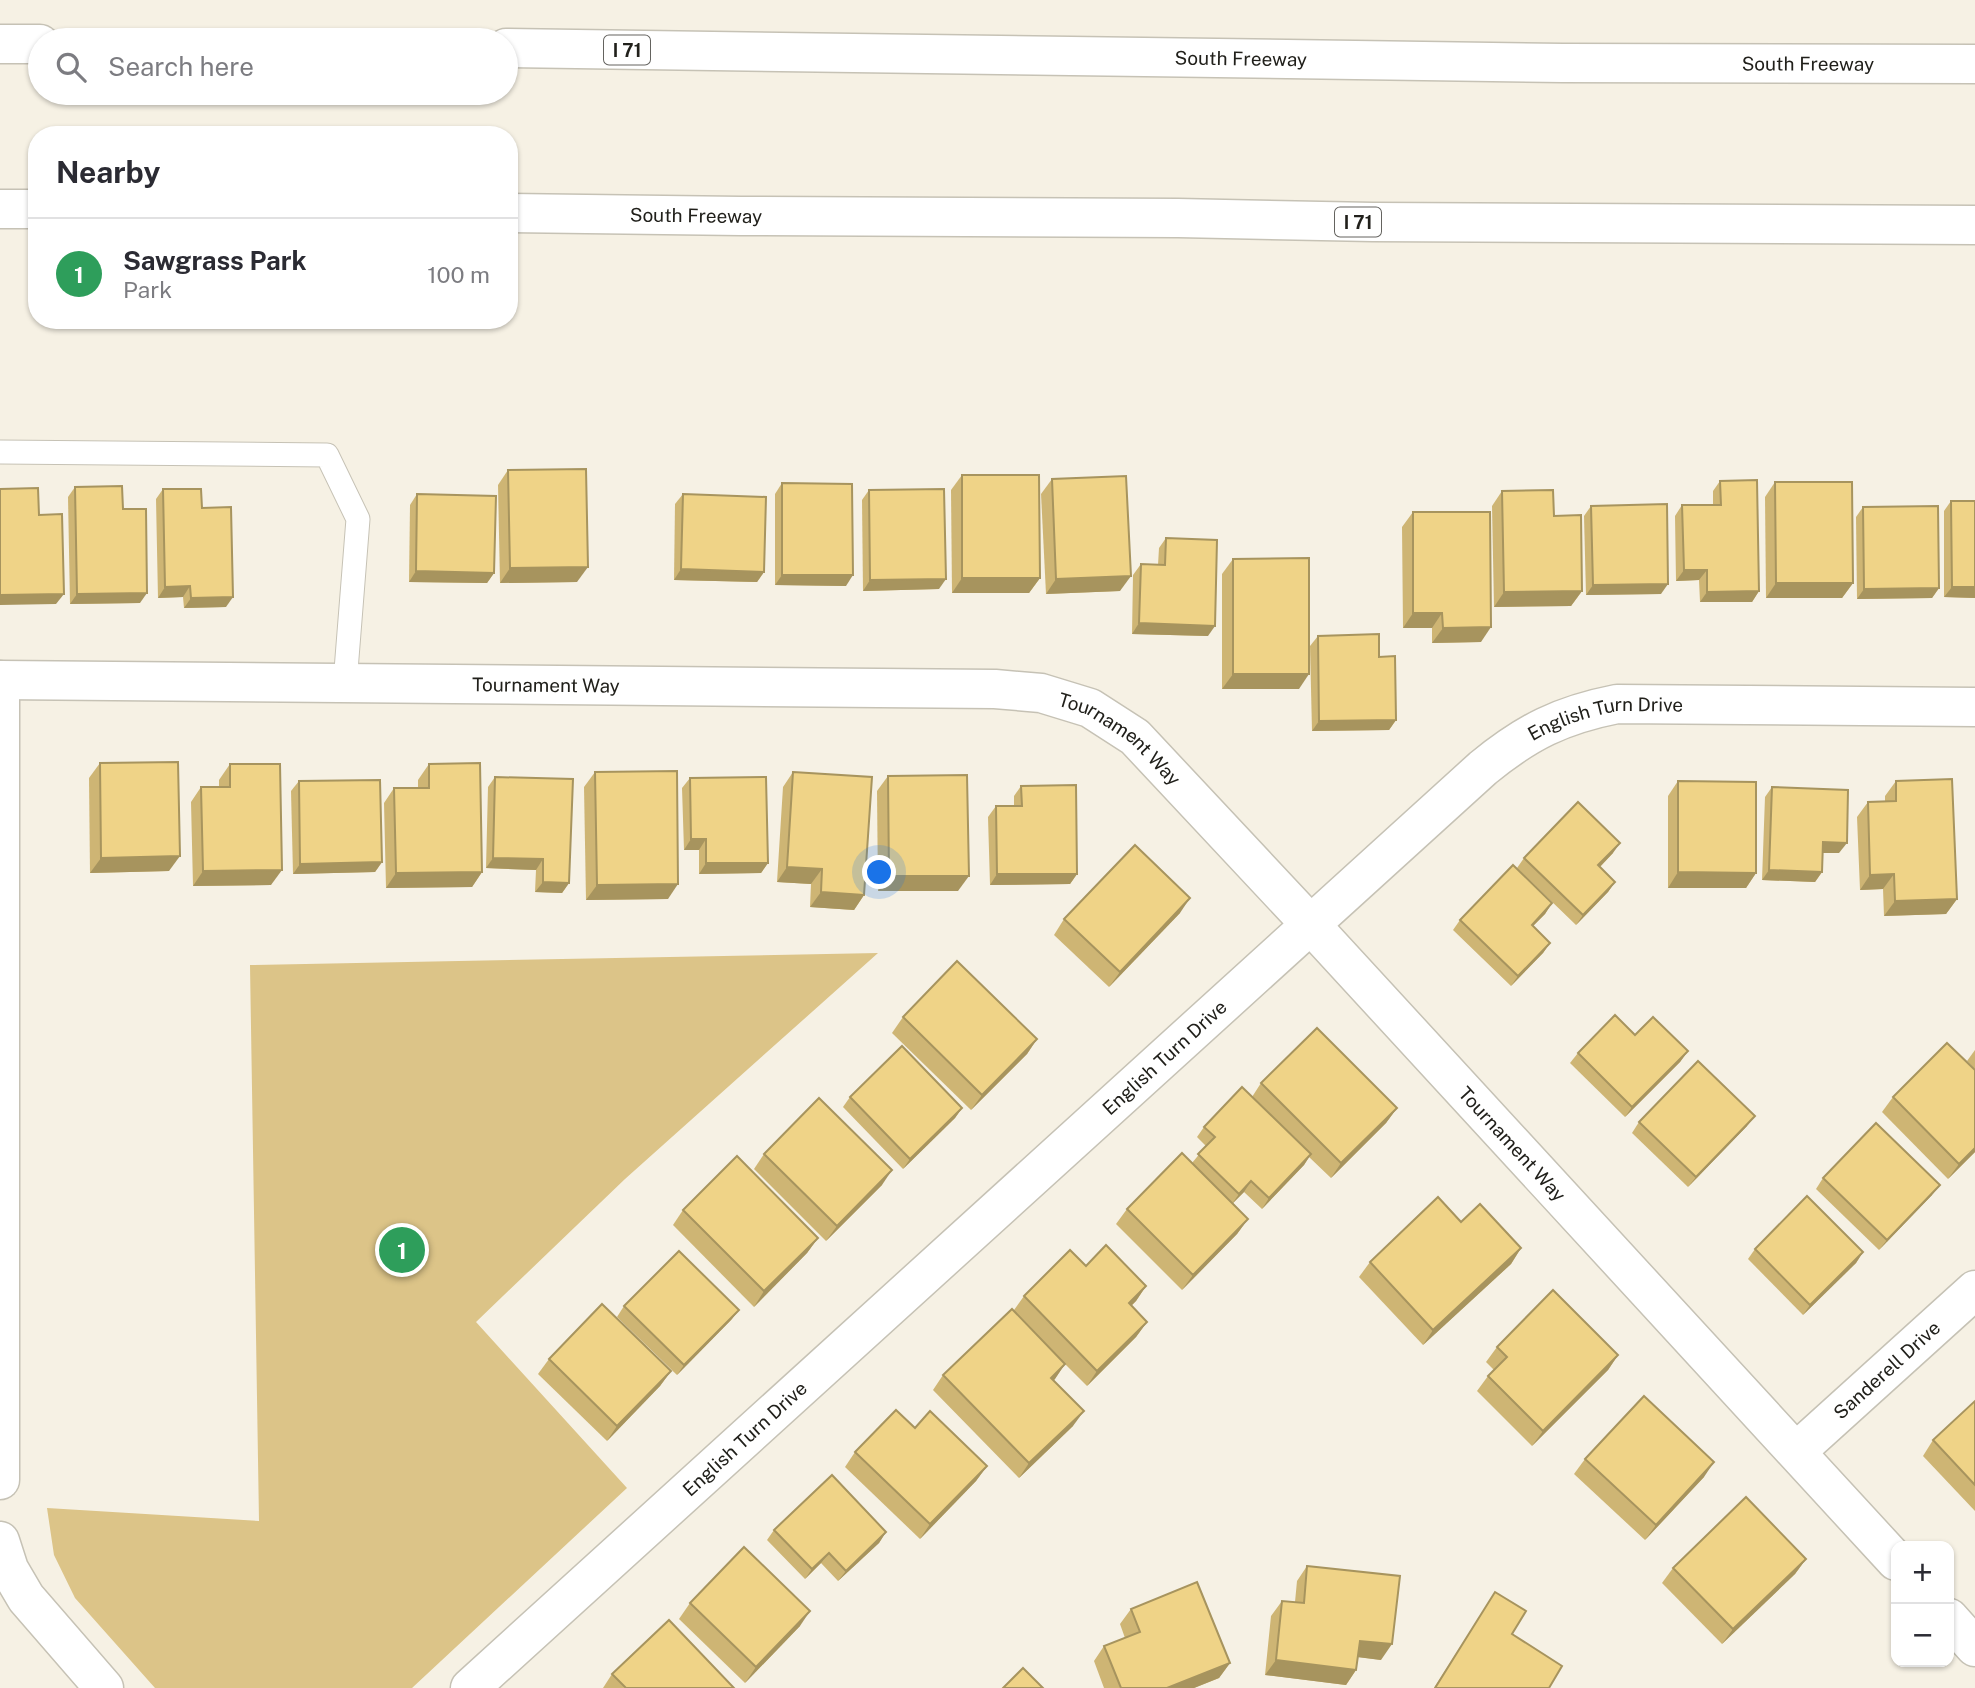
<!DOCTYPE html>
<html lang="en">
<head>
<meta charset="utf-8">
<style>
  body { margin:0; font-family:"Public Sans",sans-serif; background:#f2f2f3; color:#2b2b33 }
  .controls { position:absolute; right:21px; bottom:21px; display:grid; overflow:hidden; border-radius:14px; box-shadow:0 2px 5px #0004 }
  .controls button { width:63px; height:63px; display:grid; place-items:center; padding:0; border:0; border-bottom:2px solid #e1e1e2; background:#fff; color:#2b2b33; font:35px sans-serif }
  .you { position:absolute; left:880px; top:873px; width:24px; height:24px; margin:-18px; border:5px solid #fff; border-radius:50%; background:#1a73e8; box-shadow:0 0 0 10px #1a73e833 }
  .badge { display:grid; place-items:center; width:46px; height:46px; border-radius:50%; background:#3b54c6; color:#fff; font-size:23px; font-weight:700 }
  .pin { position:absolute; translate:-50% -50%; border:4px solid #fff; box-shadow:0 2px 7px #0006 }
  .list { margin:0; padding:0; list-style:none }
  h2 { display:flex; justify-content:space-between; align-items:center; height:91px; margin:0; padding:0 28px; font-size:30px }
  h2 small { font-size:23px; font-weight:400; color:#7c7c81 }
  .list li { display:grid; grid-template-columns:46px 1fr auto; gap:21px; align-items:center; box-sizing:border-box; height:112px; padding:0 28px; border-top:2px solid #e1e1e2 }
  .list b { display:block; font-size:26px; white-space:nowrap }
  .list p { margin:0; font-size:23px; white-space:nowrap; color:#7c7c81 }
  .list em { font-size:23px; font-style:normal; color:#7c7c81 }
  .icon { flex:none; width:38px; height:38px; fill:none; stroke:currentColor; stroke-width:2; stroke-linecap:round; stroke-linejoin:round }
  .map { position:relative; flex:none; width:1975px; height:1688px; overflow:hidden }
  .search { position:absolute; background:#fff; box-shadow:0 2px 5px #0004; left:28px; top:28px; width:490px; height:77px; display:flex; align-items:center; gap:18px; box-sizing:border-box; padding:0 24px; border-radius:38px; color:#7c7c81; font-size:26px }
  .panel { position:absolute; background:#fff; box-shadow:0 2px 5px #0004; left:28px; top:126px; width:490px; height:203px; border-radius:28px }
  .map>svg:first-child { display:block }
</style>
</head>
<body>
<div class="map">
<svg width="1975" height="1688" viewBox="0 0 1975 1688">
  <rect width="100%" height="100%" fill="#f6f1e4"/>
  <!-- green -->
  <path fill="#dcc488" d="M878 953 625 1179 476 1322 627 1488 412 1688H155L75 1598 54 1555 47 1508 259 1521 250 965Z"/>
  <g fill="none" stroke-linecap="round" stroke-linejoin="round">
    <!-- service casing -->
    <g stroke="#c6c2b5" stroke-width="25">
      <path id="service" d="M0 452 327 455 358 519 345 683"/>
    </g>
    <!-- minor casing -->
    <g stroke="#c6c2b5" stroke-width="41">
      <g id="minor">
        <path id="s1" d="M0 680 995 689 1041 693 1090 708 1135 737 1311 925 1896 1561"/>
        <path id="s2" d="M1797 1451 1975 1290"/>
        <path d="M0 1480V680"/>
        <path d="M0 1541 9 1569 26 1598 104 1688"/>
        <path d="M1949 1618 1975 1647"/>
        <path id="s3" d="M470 1688 1483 768C1527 732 1561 715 1617 704L1975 707"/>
      </g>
    </g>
    <!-- motorway casing -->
    <g stroke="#c6c2b5" stroke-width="41">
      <g id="motorway">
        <path d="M0 44H40"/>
        <path id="s4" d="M506 48 1563 63 1975 64"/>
        <path d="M0 209H37"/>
        <path id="s5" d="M509 213 741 216 1178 218 1373 222 1975 225"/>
      </g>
    </g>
    <!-- service -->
    <use href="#service" stroke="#fff" stroke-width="23"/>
    <!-- minor -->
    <use href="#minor" stroke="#fff" stroke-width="38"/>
    <!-- motorway -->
    <use href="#motorway" stroke="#fff" stroke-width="38"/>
  </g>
  <!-- wall -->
  <g fill="#ceb574">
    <path d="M508 470 577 582 500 583 498 485Z"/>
    <path d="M962 475 1040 578 1029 593H952L951 490Z"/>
    <path d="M1052 479 1120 591 1046 594 1041 494Z"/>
    <path d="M1720 481 1759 591 1752 602H1700L1699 580 1676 581 1675 516 1682 505H1713V491Z"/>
    <path d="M1775 482 1853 583 1842 598H1766L1765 497Z"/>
    <path d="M782 483 846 586 775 585V494Z"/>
    <path d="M75 487 123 509 140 603 70 604 68 497Z"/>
    <path d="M163 489 202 508 226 607 184 608 183 597 158 598 156 499Z"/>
    <path d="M869 490 939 589 863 591 862 500Z"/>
    <path d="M1502 491 1554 516 1582 591 1571 606 1494 607 1492 506Z"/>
    <path d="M417 494 494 573 487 583 409 582 410 505Z"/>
    <path d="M683 494 764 572 757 582 674 580 675 504Z"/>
    <path d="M1951 501H1975V598L1944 597V511Z"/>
    <path d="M1591 506 1661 594 1586 595 1584 516Z"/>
    <path d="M1863 507 1939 588 1932 598 1857 599 1856 517Z"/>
    <path d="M1413 512 1481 642 1432 643V628H1403L1402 527Z"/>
    <path d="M1166 538 1208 636 1132 634 1133 575 1141 564 1158 565 1159 548Z"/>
    <path d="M1233 559 1299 689H1222V574Z"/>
    <path d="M1318 636 1379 657 1396 720 1389 730 1312 731 1310 646Z"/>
    <path d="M100 763 169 871 90 873 89 778Z"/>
    <path d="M230 764 271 885 193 886 191 802 201 787H219V780Z"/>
    <path d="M429 764 482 872 472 887 386 888 384 803 394 788H418V780Z"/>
    <path d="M595 772 668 899 586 900 584 787Z"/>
    <path d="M793 772 864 895 854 910 810 907 811 884 777 882 783 787Z"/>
    <path d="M888 776 958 891H878L877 791Z"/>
    <path d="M495 777 569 883 562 893 535 892 536 870 486 868 488 787Z"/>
    <path d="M690 778 768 863 761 873 699 874V850H684L682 788Z"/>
    <path d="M299 781 382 862 375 872 293 874 291 791Z"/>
    <path d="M1678 781 1756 873 1746 888H1668V796Z"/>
    <path d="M1896 781 1957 899 1946 914 1884 916 1883 889 1860 890 1857 817 1868 802H1885V796Z"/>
    <path d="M1021 786 1077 874 1070 884 990 885 988 817 996 806H1014V796Z"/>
    <path d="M1772 787 1839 853H1823L1822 872 1815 882 1762 880 1765 797Z"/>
    <path d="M1613 853 1600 867 1615 882 1608 892 1576 925 1517 868 1524 858Z"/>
    <path d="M1552 903 1545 914 1533 926 1550 943 1543 953 1511 986 1453 930 1460 920Z"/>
    <path d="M1180 913 1109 987 1054 935 1064 919Z"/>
    <path d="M903 1017 1037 1039 1027 1054 971 1110 892 1033Z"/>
    <path d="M1635 1035 1688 1051 1680 1062 1625 1117 1570 1063 1578 1053Z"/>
    <path d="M1975 1050V1069L1967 1061Z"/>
    <path d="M1261 1083 1397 1108 1386 1123 1331 1178 1309 1157 1304 1165 1262 1209 1244 1192 1233 1203 1248 1219 1237 1234 1182 1290 1116 1224 1127 1209 1192 1163 1206 1146 1197 1137 1204 1127 1252 1097Z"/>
    <path d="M850 1097 962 1108 955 1118 903 1169 843 1107Z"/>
    <path d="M1893 1097 1975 1152 1948 1179 1882 1112Z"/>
    <path d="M1639 1122 1747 1126 1688 1187 1632 1133Z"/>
    <path d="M764 1154 882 1185 826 1241 754 1169Z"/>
    <path d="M1823 1178 1932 1195 1879 1250 1816 1189Z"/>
    <path d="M683 1210 818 1238 807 1253 754 1307 673 1225Z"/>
    <path d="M1461 1222 1521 1248 1511 1264 1423 1345 1359 1277 1370 1262Z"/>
    <path d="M1755 1249 1863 1252 1856 1263 1803 1315 1748 1259Z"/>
    <path d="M1086 1266 1146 1286 1136 1301 1131 1306 1147 1322 1136 1337 1087 1386 1065 1364 1054 1380 1073 1426 1019 1478 933 1390 943 1375 1014 1310 1024 1296Z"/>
    <path d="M624 1306 739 1310 731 1320 677 1375 617 1317Z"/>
    <path d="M1497 1347 1618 1355 1608 1370 1532 1446 1477 1391 1488 1376 1494 1370 1486 1362Z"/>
    <path d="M549 1359 671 1371 660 1386 607 1441 538 1374Z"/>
    <path d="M1975 1401V1511L1923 1456 1933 1440Z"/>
    <path d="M915 1428 987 1466 976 1481 920 1539 845 1467 855 1452Z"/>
    <path d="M1585 1459 1704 1477 1645 1540 1574 1474Z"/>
    <path d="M774 1530 886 1532 879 1543 838 1581 821 1563 805 1579 767 1540Z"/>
    <path d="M1806 1559 1795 1574 1722 1644 1662 1583 1673 1568Z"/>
    <path d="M1307 1566 1381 1660 1358 1657 1356 1670 1346 1685 1265 1675 1271 1616 1282 1601 1295 1602 1297 1581Z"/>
    <path d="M1495 1592 1512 1634 1549 1688H1434Z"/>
    <path d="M690 1603 800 1626 745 1683 679 1619Z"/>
    <path d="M1131 1609 1230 1663 1219 1678 1194 1688H1104L1094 1661 1104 1646 1125 1638 1120 1624Z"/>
    <path d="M612 1674 734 1688H603Z"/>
  </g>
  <!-- shaded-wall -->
  <g fill="#a7945e">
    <path d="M588 567 577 582 500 583 510 568Z"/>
    <path d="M681 569 764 572 757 582 674 580Z"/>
    <path d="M1684 570H1707L1699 580 1676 581Z"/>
    <path d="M416 571 494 573 487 583 409 582Z"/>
    <path d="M782 575H853L846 586 775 585Z"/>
    <path d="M1131 576 1120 591 1046 594 1056 579Z"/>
    <path d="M962 578H1040L1029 593H952Z"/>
    <path d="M946 579 939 589 863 591 870 580Z"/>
    <path d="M1776 583H1853L1842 598H1766Z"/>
    <path d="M1668 584 1661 594 1586 595 1593 585Z"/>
    <path d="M190 586 183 597 158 598 165 587Z"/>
    <path d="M1952 587H1975V598L1944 597Z"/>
    <path d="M1939 588 1932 598 1857 599 1864 589Z"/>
    <path d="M1582 591 1571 606 1494 607 1504 592Z"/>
    <path d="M1759 591 1752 602H1700L1707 592Z"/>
    <path d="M147 593 140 603 70 604 77 594Z"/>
    <path d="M64 594 56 604 0 605V595Z"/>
    <path d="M233 597 226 607 184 608 191 598Z"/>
    <path d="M1413 613H1442L1432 628H1403Z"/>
    <path d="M1139 623 1215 626 1208 636 1132 634Z"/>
    <path d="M1491 627 1481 642 1432 643 1443 628Z"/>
    <path d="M1233 674H1309L1299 689H1222Z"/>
    <path d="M1396 720 1389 730 1312 731 1319 721Z"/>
    <path d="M691 839H706L699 850H684Z"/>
    <path d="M1823 842 1847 843 1839 853H1816Z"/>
    <path d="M1620 843 1613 853 1591 876 1598 865Z"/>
    <path d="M180 856 169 871 90 873 101 858Z"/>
    <path d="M493 858 543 859 536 870 486 868Z"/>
    <path d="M382 862 375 872 293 874 300 864Z"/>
    <path d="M706 863H768L761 873 699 874Z"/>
    <path d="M787 867 822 869 811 884 777 882Z"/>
    <path d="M282 870 271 885 193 886 203 871Z"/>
    <path d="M1769 870 1822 872 1815 882 1762 880Z"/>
    <path d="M482 872 472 887 386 888 396 873Z"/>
    <path d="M1678 872 1756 873 1746 888H1668Z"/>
    <path d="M997 874H1077L1070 884 990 885Z"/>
    <path d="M1894 874 1883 889 1860 890 1870 875Z"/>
    <path d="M889 876H969L958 891H878Z"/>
    <path d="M543 882 569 883 562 893 535 892Z"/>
    <path d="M1615 882 1608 892 1576 925 1583 915Z"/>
    <path d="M678 884 668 899 586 900 597 885Z"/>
    <path d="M821 892 864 895 854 910 810 907Z"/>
    <path d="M1190 898 1180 913 1109 987 1120 972Z"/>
    <path d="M1957 899 1946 914 1884 916 1895 901Z"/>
    <path d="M1552 903 1545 914 1524 935 1532 925Z"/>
    <path d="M1550 943 1543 953 1511 986 1518 976Z"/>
    <path d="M1037 1039 1027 1054 971 1110 982 1095Z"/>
    <path d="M1688 1051 1680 1062 1625 1117 1632 1107Z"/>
    <path d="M962 1108 955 1118 903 1169 910 1159Z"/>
    <path d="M1397 1108 1386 1123 1331 1178 1341 1163Z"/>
    <path d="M1755 1116 1747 1126 1688 1187 1696 1177Z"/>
    <path d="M1975 1148V1152L1948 1179 1959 1164Z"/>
    <path d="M1311 1154 1304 1165 1262 1209 1269 1198Z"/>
    <path d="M892 1170 882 1185 826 1241 837 1226Z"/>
    <path d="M1251 1181 1244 1192 1232 1204 1239 1194Z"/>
    <path d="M1940 1185 1932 1195 1879 1250 1887 1240Z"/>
    <path d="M1248 1219 1237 1234 1182 1290 1193 1275Z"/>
    <path d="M818 1238 807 1253 754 1307 764 1291Z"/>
    <path d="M1521 1248 1511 1264 1423 1345 1433 1330Z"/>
    <path d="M1863 1252 1856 1263 1803 1315 1810 1305Z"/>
    <path d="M1146 1286 1136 1301 1118 1319 1129 1303Z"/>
    <path d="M739 1310 731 1320 677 1375 684 1365Z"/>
    <path d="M1147 1322 1136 1337 1087 1386 1097 1371Z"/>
    <path d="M1618 1355 1608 1370 1532 1446 1543 1431Z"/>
    <path d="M1065 1364 1055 1379 1041 1393 1051 1378Z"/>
    <path d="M671 1371 660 1386 607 1441 617 1426Z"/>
    <path d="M1084 1411 1073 1426 1019 1478 1029 1463Z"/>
    <path d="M1714 1462 1704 1477 1645 1540 1656 1525Z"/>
    <path d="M987 1466 976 1481 920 1539 930 1524Z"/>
    <path d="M886 1532 879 1543 838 1581 846 1571Z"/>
    <path d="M829 1553 821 1563 805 1579 812 1569Z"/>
    <path d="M1806 1559 1795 1574 1722 1644 1733 1629Z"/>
    <path d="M810 1611 800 1626 745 1683 756 1667Z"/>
    <path d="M1360 1641 1392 1644 1381 1660 1349 1656Z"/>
    <path d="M1276 1660 1356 1670 1346 1685 1265 1675Z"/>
    <path d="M1230 1663 1219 1678 1194 1688H1167Z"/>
  </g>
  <!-- building -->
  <g fill="#efd387" stroke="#a7945e" stroke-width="2">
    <path d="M586 469 588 567 510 568 508 470Z"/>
    <path d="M962 475H1039L1040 578H962Z"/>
    <path d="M1126 476 1131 576 1056 579 1052 479Z"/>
    <path d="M1757 480 1759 591 1707 592V570H1684L1682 505H1721L1720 481Z"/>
    <path d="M1775 482H1852L1853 583H1776Z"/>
    <path d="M782 483 852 484 853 575H782Z"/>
    <path d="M122 486 123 509H146L147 593 77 594 75 487Z"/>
    <path d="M38 488 39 515 62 514 64 594 0 595V489Z"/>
    <path d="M163 489H201L202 508 231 507 233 597 191 598 190 586 165 587Z"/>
    <path d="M944 489 946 579 870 580 869 490Z"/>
    <path d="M1553 490 1554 516 1581 515 1582 591 1504 592 1502 491Z"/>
    <path d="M417 494 496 496 494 573 416 571Z"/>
    <path d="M683 494 766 497 764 572 681 569Z"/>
    <path d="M1951 501H1975V587H1952Z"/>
    <path d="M1667 504 1668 584 1593 585 1591 506Z"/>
    <path d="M1938 506 1939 588 1864 589 1863 507Z"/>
    <path d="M1413 512H1490L1491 627 1443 628 1442 613H1413Z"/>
    <path d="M1166 538 1217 540 1215 626 1139 623 1141 564 1165 565Z"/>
    <path d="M1309 558V674H1233V559Z"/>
    <path d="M1379 634V657L1395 656 1396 720 1319 721 1318 636Z"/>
    <path d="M178 762 180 856 101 858 100 763Z"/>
    <path d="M480 763 482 872 396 873 394 788H429V764Z"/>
    <path d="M230 764H280L282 870 203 871 201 787H230Z"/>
    <path d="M677 771 678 884 597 885 595 772Z"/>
    <path d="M793 772 872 777 864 895 821 892 822 869 787 867Z"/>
    <path d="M967 775 969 876H889L888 776Z"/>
    <path d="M495 777 573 779 569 883 543 882V859L493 858Z"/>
    <path d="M766 777 768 863H706V839H691L690 778Z"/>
    <path d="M1952 779 1957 899 1895 901 1894 874 1870 875 1868 802 1896 801V781Z"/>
    <path d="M380 780 382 862 300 864 299 781Z"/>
    <path d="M1678 781 1756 782V873L1678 872Z"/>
    <path d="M1076 785 1077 874H997L996 806H1022L1021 786Z"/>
    <path d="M1772 787 1848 790 1847 843 1823 842 1822 872 1769 870Z"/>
    <path d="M1578 802 1620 843 1598 865 1615 882 1583 915 1524 858Z"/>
    <path d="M1135 845 1190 898 1120 972 1064 919Z"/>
    <path d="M1513 865 1552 903 1532 925 1550 943 1518 976 1460 920Z"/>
    <path d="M957 961 1037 1039 982 1095 903 1017Z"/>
    <path d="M1615 1015 1635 1035 1653 1017 1688 1051 1632 1107 1578 1053Z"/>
    <path d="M1317 1028 1397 1108 1341 1163 1261 1083Z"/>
    <path d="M1947 1043 1975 1070V1148L1959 1164 1893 1097Z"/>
    <path d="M902 1046 962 1108 910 1159 850 1097Z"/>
    <path d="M1698 1061 1755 1116 1696 1177 1639 1122Z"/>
    <path d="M1242 1087 1311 1154 1269 1198 1251 1181 1239 1194 1198 1154 1215 1137 1204 1127Z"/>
    <path d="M819 1098 892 1170 837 1226 764 1154Z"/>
    <path d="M1876 1123 1940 1185 1887 1240 1823 1178Z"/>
    <path d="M1182 1153 1248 1219 1193 1275 1127 1209Z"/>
    <path d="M737 1156 818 1238 764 1291 683 1210Z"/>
    <path d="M1807 1196 1863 1252 1810 1305 1755 1249Z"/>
    <path d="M1438 1197 1461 1222 1480 1204 1521 1248 1433 1330 1370 1262Z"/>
    <path d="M1106 1245 1146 1286 1129 1303 1147 1322 1097 1371 1024 1296 1070 1250 1086 1266Z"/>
    <path d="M679 1251 739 1310 684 1365 624 1306Z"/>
    <path d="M1553 1290 1618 1355 1543 1431 1488 1376 1507 1357 1497 1347Z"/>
    <path d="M602 1304 671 1371 617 1426 549 1359Z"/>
    <path d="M1012 1309 1065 1364 1051 1378 1084 1411 1029 1463 943 1375Z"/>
    <path d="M1644 1396 1714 1462 1656 1525 1585 1459Z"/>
    <path d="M1975 1401V1485L1933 1440Z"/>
    <path d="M896 1410 915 1428 930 1411 987 1466 930 1524 855 1452Z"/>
    <path d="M832 1475 886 1532 846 1571 829 1553 812 1569 774 1530Z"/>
    <path d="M1746 1497 1806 1559 1733 1629 1673 1568Z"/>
    <path d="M744 1547 810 1611 756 1667 690 1603Z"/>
    <path d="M1307 1566 1400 1576 1392 1644 1360 1641 1356 1670 1276 1660 1282 1601 1304 1603Z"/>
    <path d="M1197 1582 1230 1663 1167 1688H1121L1104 1646 1140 1632 1131 1609Z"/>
    <path d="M1495 1592 1526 1611 1512 1634 1562 1666 1549 1688H1435Z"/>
    <path d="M669 1620 734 1688H626L612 1674Z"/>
    <path d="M1023 1668 1043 1688H1003Z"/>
  </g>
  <g text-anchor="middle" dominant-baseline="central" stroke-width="5" stroke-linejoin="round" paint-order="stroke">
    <!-- shield labels -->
    <g fill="#fff" stroke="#64635f" stroke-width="2">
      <rect x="604" y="35.5" width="46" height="29" rx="5"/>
      <rect x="1335" y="207.5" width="46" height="29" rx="5"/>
    </g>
    <g font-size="18" font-weight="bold" fill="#21201b">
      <text x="627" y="50">I 71</text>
      <text x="1358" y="222">I 71</text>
    </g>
    <!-- street labels -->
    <g font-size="19" fill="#21201b" stroke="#fff">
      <text stroke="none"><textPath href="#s4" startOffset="735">South Freeway</textPath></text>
      <text stroke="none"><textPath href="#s4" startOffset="1302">South Freeway</textPath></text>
      <text stroke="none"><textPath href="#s5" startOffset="187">South Freeway</textPath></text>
      <text stroke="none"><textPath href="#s1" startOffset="546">Tournament Way</textPath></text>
      <text stroke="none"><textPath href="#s3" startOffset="1505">English Turn Drive</textPath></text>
      <text stroke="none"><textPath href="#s1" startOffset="1134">Tournament Way</textPath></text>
      <text stroke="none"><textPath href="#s3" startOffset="938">English Turn Drive</textPath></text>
      <text stroke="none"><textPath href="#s1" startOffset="1701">Tournament Way</textPath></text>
      <text stroke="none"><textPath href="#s2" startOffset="121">Sanderell Drive</textPath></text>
      <text stroke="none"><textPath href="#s3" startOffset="371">English Turn Drive</textPath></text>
    </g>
  </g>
</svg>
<div class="controls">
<button>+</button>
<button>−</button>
</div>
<div class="you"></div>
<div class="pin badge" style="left:402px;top:1250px;background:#2e9e5b">1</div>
<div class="search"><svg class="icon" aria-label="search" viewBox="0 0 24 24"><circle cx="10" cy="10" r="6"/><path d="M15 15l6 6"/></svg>Search here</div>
<section class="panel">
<h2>Nearby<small></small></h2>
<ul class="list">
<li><span class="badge" style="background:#2e9e5b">1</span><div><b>Sawgrass Park</b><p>Park</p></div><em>100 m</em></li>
</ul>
</section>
</div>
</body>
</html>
